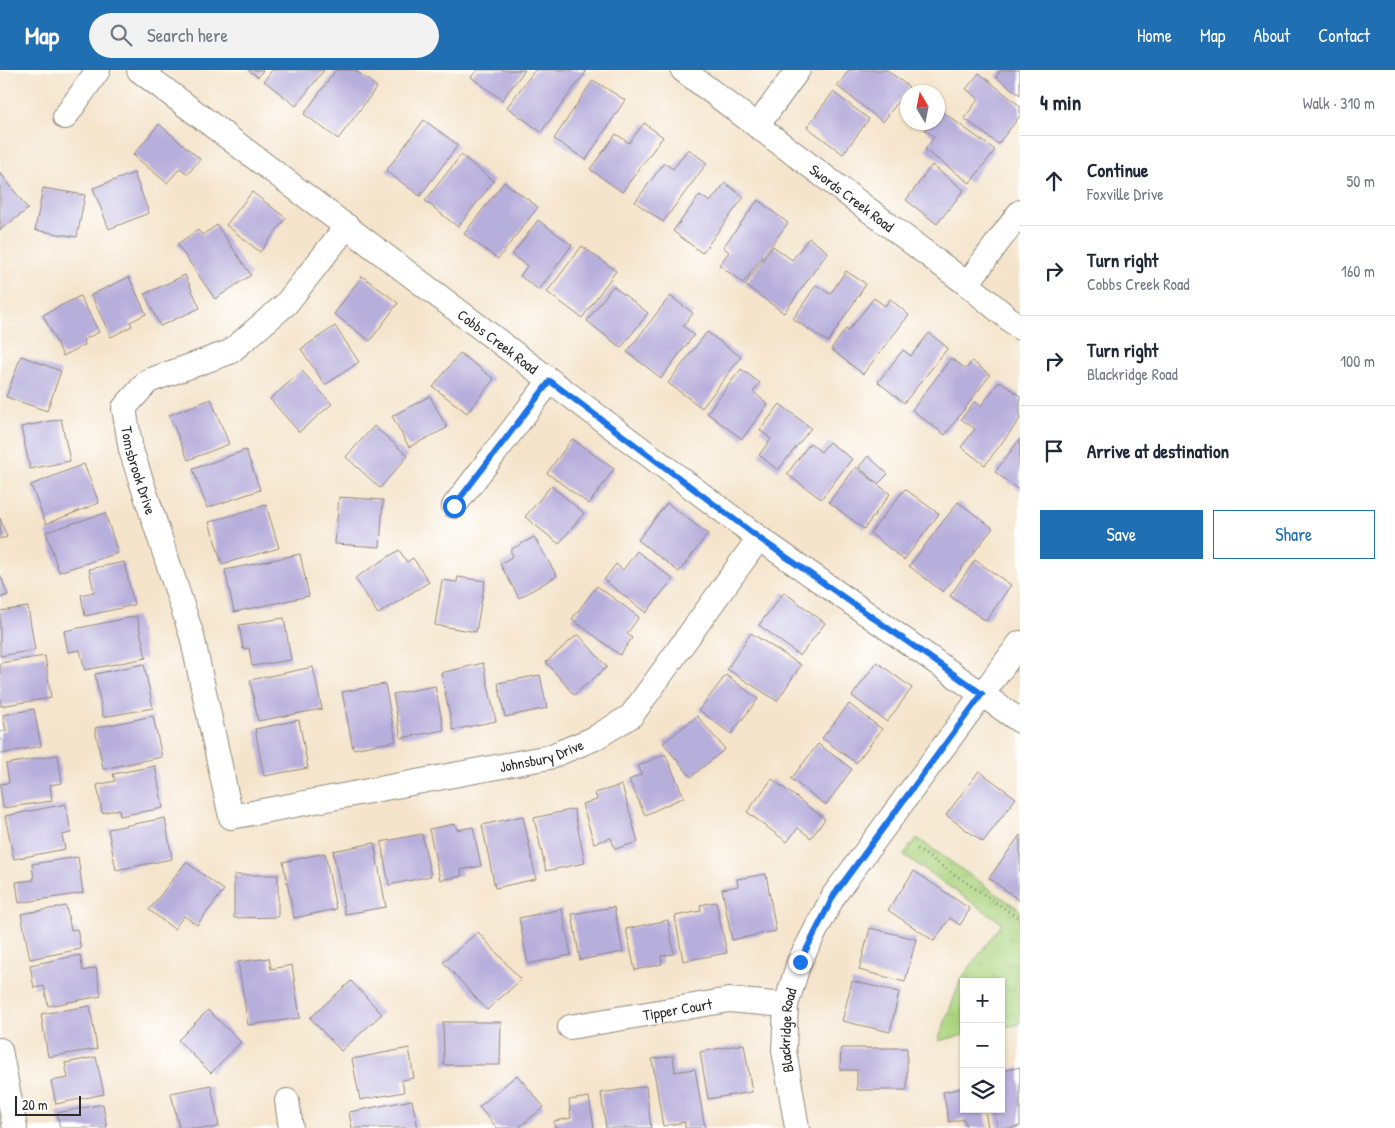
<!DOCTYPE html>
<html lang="en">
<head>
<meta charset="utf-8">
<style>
  body { margin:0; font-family:"Patrick Hand",sans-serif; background:#f2f2f3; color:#1f2937 }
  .controls { position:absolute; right:15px; bottom:15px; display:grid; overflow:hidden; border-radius:0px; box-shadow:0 1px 4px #0004 }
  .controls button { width:45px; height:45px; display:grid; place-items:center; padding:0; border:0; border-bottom:1px solid #e0e1e3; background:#fff; color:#1f2937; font:25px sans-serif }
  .compass { position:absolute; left:900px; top:15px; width:45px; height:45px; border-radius:50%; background:#fff; box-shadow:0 1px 4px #0004; rotate:350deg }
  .scale { position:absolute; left:15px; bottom:12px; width:66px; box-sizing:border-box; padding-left:5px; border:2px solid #2b2b2b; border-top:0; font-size:14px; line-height:18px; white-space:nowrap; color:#2b2b2b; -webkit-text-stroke:4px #fff; paint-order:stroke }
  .stop { position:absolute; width:15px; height:15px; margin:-11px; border:4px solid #1a73e8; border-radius:50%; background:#fff }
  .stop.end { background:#1a73e8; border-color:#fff; box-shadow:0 1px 5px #0008 }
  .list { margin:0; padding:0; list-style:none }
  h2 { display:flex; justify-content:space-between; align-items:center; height:65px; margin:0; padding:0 20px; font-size:21px }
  h2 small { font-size:16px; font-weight:400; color:#747a83 }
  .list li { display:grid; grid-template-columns:32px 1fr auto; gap:15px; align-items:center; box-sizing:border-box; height:90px; padding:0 20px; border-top:1px solid #e0e1e3 }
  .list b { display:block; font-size:19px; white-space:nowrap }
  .list p { margin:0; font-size:16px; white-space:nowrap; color:#747a83 }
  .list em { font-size:16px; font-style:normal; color:#747a83 }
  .actions { display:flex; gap:10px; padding:15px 20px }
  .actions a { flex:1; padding:11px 0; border:1px solid #1f6fb2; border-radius:0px; text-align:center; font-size:18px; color:#1f6fb2 }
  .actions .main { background:#1f6fb2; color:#fff }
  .icon { flex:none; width:28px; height:28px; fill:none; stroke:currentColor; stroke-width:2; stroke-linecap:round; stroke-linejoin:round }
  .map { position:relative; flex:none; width:1020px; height:1058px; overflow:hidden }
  header { display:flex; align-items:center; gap:30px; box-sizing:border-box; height:70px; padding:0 25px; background:#1f6fb2; color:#fff }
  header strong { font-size:24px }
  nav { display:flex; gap:28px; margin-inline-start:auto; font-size:18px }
  .search { width:350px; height:45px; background:#f2f2f3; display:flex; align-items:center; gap:12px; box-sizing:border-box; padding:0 18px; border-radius:28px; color:#747a83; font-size:19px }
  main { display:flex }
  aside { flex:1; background:#fff }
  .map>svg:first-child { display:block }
</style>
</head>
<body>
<header>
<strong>Map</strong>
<div class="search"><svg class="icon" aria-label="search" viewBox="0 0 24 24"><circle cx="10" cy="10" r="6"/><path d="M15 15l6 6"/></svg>Search here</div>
<nav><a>Home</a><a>Map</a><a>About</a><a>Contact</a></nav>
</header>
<main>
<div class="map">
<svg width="1020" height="1058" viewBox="0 0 1020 1058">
  <defs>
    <pattern id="grass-tufts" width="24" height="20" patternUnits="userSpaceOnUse" patternTransform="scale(1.25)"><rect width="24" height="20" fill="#acd47f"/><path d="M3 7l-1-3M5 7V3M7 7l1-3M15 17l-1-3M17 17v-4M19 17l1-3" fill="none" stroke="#94b66e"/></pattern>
  </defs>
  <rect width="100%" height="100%" fill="#fff"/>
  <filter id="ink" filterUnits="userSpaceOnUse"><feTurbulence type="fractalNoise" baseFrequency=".02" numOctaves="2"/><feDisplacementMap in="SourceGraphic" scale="10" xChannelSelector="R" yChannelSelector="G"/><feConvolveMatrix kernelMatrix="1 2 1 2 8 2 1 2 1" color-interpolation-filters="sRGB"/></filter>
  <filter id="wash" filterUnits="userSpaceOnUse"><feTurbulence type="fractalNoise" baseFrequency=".0096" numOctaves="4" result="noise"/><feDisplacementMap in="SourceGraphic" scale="20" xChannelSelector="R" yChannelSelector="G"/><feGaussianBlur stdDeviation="1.12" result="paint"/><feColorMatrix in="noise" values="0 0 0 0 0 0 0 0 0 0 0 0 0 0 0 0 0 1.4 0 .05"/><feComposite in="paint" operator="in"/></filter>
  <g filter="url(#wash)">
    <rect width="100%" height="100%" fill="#f4e4cb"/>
    <!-- grass -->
    <path fill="url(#grass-tufts)" stroke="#6c8055" d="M917 768 1020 840V954L1001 958V912H964V965L938 971 961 909 1002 853 903 785Z"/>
    <g id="blocks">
      <!-- building -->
      <g fill="#b7afdb">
        <path d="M248 0H263L258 7Z"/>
        <path d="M272 0H324L296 36 264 11Z"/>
        <path d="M336 0H355L377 17 338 69 304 44Z"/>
        <path d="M477 0H525L502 30 471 7Z"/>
        <path d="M535 0H583L586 2 541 62 507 37Z"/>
        <path d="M849 0H887L909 17 883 52 837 16Z"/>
        <path d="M1001 0H1020V25L996 7Z"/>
        <path d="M979 3 1020 36V46L998 74 964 48 979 29 966 19Z"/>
        <path d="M593 10 625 30 586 90 554 69Z"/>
        <path d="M833 22 869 49 843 84 807 57Z"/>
        <path d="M940 40 995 80 970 113 925 80 934 67 925 60 930 52H938V43Z"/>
        <path d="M424 50 458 75 420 126 386 101Z"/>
        <path d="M644 53 663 67 622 122 590 99 616 64 629 73Z"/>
        <path d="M159 54 200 89 188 104 180 98 167 113 133 85Z"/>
        <path d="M688 79 707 93 663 152 635 132 664 93 673 99Z"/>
        <path d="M461 85 494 111 458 157 425 131Z"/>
        <path d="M932 95 964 120 937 154 906 130Z"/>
        <path d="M0 102 28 139 0 160Z"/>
        <path d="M134 103 149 143 109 159 93 118Z"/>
        <path d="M504 112 538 137 498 189 464 164Z"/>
        <path d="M725 113 744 127 702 183 673 161 700 125 710 132Z"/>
        <path d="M43 118 85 125 77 167 35 160Z"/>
        <path d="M252 122 286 148 260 182 226 155Z"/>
        <path d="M758 130 788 153 743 213 719 195 729 182 723 177Z"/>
        <path d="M538 150 572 175 539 220 520 206 527 196 512 185Z"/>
        <path d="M217 155 251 205 215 229 177 174 198 160 202 165Z"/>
        <path d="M809 168 828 182 784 243 745 215 773 176 792 190Z"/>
        <path d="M582 176 616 201 582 248 547 222Z"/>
        <path d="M846 201 866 214 828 272 793 249 816 215 830 224Z"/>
        <path d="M185 205 200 238 160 256 145 224Z"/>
        <path d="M362 206 398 233 370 271 334 244Z"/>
        <path d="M129 207 146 244 130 252 132 256 111 267 91 225Z"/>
        <path d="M613 216 648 243 621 278 587 251Z"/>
        <path d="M80 226 99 262 83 270 85 275 63 286 43 245Z"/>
        <path d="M670 226 693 243 683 256 694 265 661 308 627 282Z"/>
        <path d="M874 228 885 236 890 229 909 245 863 304 831 279 846 259 848 261Z"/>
        <path d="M335 256 359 292 325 315 301 279Z"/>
        <path d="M707 262 741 287 702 338 668 313Z"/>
        <path d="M929 263 948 278 904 333 878 312 903 280 911 286Z"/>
        <path d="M460 283 494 309 467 343 433 317Z"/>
        <path d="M21 286 61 301 47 341 6 327Z"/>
        <path d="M951 288 966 299 972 291 990 305 945 365 912 340Z"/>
        <path d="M741 299 760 313 753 322 768 334 742 369 707 343Z"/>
        <path d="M302 301 332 334 299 362 270 329Z"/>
        <path d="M1000 311 1020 326V349L985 395 961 377 975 359 961 349 975 331 981 336Z"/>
        <path d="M430 326 447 358 409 377 392 346Z"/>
        <path d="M211 329 229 374 188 390 169 345Z"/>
        <path d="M780 334 811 358 778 400 759 385 771 369 760 360Z"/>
        <path d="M61 349 70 391 30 399 21 357Z"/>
        <path d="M374 356 408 386 380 418 346 387Z"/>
        <path d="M572 369 614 399 589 434 547 403Z"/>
        <path d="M1020 369V421L995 402Z"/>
        <path d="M829 372 852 389 821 429 787 404 810 373 821 382Z"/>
        <path d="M246 380 260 420 207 438 193 399Z"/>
        <path d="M868 386 888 404 878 414 859 397Z"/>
        <path d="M84 394 99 433 46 454 31 415Z"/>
        <path d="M856 397 890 424 864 459 829 432Z"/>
        <path d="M551 416 584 443 559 474 525 447Z"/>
        <path d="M905 419 939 444 904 490 870 463Z"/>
        <path d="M339 427 383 430 380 477 335 474Z"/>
        <path d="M958 432 993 458 943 522 909 496Z"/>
        <path d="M667 433 708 464 679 502 638 470Z"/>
        <path d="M266 435 279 478 222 494 209 452Z"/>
        <path d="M105 443 118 483 59 502 46 462Z"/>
        <path d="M0 448 7 467 0 469Z"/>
        <path d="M534 467 557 506 519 528 500 494 513 486 510 480Z"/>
        <path d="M399 480 407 492 413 488 429 512 378 544 355 508Z"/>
        <path d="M637 481 673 509 646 543 604 510 616 494 623 500Z"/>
        <path d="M300 484 309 526 234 542 225 500Z"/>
        <path d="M975 490 1011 515 986 551 950 526Z"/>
        <path d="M124 492 134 535 85 546 81 525 94 522 89 499Z"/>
        <path d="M0 504 8 525 0 528Z"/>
        <path d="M458 507 485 511 476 562 435 555 442 510 457 512Z"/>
        <path d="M597 516 639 547 627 564 632 568 620 585 572 549Z"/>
        <path d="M784 522 825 553 800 586 759 555Z"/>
        <path d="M28 537 35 580 0 586V541Z"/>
        <path d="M137 546 146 588 85 600 80 580 68 582 64 561Z"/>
        <path d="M284 548 291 590 252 596 249 578 243 579 239 555Z"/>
        <path d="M751 563 801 595 777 631 727 599Z"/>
        <path d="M578 564 607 597 574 625 546 592Z"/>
        <path d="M45 586 51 628 0 636V593Z"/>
        <path d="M877 592 912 618 887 652 852 626Z"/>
        <path d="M483 593 496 651 453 660 441 603Z"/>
        <path d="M144 594 153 638 103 647 95 604Z"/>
        <path d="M313 597 322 639 258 651 250 610Z"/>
        <path d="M540 605 547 638 505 647 498 613Z"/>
        <path d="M726 605 758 629 731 664 699 640Z"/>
        <path d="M385 614 396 671 353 679 342 622Z"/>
        <path d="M435 616 444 660 401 668 393 624Z"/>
        <path d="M849 634 882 659 856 693 822 668Z"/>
        <path d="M34 639 41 676 0 684V662L6 661 3 645Z"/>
        <path d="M153 646 162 687 103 699 95 658Z"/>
        <path d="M697 646 725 679 691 707 663 673Z"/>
        <path d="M299 650 308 698 264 706 255 659Z"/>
        <path d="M818 674 852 699 826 735 791 709Z"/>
        <path d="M665 684 684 727 645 745 629 710 642 704 638 696Z"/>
        <path d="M58 685 62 713 50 715 52 731 3 738 0 714 9 713 6 694Z"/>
        <path d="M155 696 163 738 120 746 119 739 102 743 97 715 115 711 113 704Z"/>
        <path d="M979 701 1016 728 983 772 946 745Z"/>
        <path d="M772 709 825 749 811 768 798 758 787 772 747 742Z"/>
        <path d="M622 715 638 772 615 779 611 768 594 773 582 734 597 730 595 723Z"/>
        <path d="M66 734 71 763 62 765 65 779 14 789 5 746Z"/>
        <path d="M574 739 585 793 546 801 534 748Z"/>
        <path d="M523 746 536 809 495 818 482 755Z"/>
        <path d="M165 748 172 789 116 800 108 759Z"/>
        <path d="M455 754 457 760 473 757 481 796 461 800 462 806 440 810 429 759Z"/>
        <path d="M422 764 431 806 389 815 381 772Z"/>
        <path d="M1020 765V831L989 808Z"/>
        <path d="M374 773 386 837 345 844 333 781Z"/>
        <path d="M325 783 336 839 294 848 283 792Z"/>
        <path d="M78 787 83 823 19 833 16 812 34 810 32 794Z"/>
        <path d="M186 792 224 820 197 855 184 846 174 859 149 840Z"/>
        <path d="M914 801 970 839 960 855 950 848 934 871 888 840Z"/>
        <path d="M766 804 776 861 732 870 722 819 738 816 737 809Z"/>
        <path d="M234 805H278V847L234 848Z"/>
        <path d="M716 832 727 883 683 891 675 846 701 841 700 835Z"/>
        <path d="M66 836 71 860 77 859 81 879 30 889 21 844Z"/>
        <path d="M614 837 623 882 580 890 572 844Z"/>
        <path d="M562 839 571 885 528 894 519 848Z"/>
        <path d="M668 850 674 884 661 886 662 894 635 900 626 859Z"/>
        <path d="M870 858 916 869 905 912 859 900Z"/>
        <path d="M478 862 521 910 487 940 443 892Z"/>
        <path d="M80 885 83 901 96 898 101 926 48 936 44 916 34 918 30 895Z"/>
        <path d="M269 888 271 899 292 895 300 948 248 955 238 892Z"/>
        <path d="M351 911 382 944 341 981 310 948Z"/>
        <path d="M852 911 899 922 890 962 842 951Z"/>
        <path d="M90 936 97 979 48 987 41 944Z"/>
        <path d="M208 940 241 972 211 1003 178 970Z"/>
        <path d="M443 952H501L500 995H444Z"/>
        <path d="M744 974 752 1022 708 1029 700 982Z"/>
        <path d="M409 978 414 1008 402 1010 404 1022 360 1030 352 989Z"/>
        <path d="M841 978H907V1020H857V1000H840Z"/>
        <path d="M673 986 675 1002 695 999 705 1058H685V1052L663 1056 652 989Z"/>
        <path d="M96 987 104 1024 56 1034 51 1011 68 1008 65 993Z"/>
        <path d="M1020 997V1056L1011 1058H998L994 1039H1001V1007H1004L1003 1001Z"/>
        <path d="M517 1005 544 1037 518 1058H497L479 1037Z"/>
        <path d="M211 1015 219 1056 212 1058H179L171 1023Z"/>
        <path d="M646 1016 651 1058H606L601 1023Z"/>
        <path d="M964 1018V1039H985L988 1058H966L964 1049 949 1052 943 1022Z"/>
        <path d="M589 1027 594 1058H555L554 1051 571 1048 569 1030Z"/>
        <path d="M412 1030 418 1058H352L349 1042Z"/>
        <path d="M103 1034 107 1058H60L57 1043Z"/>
      </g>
    </g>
  </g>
  <g filter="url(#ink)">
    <use href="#blocks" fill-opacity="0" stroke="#90887b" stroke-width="1"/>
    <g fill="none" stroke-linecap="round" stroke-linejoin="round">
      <!-- minor casing -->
      <g stroke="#90887b" stroke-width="26">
        <g id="minor">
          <path id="s1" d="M139 0 759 468 1020 651"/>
          <path id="s2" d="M683 0 967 214 1020 258"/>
          <path d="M65 47 98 0"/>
          <path d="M757 56 798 0"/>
          <path id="s3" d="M347 156 286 234 230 282 148 311 124 338 131 380 192 566 231 747 549 687 593 669 631 646 759 468"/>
          <path d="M967 214 1020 142"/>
          <path d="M454 436 550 311"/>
          <path id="s4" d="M570 957 729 930 786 935"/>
          <path d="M0 980 15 1058"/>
          <path d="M287 1031 291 1058"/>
          <path id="s5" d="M797 1058 784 980 786 935 799 892 834 825 1020 573"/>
        </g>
      </g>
      <!-- path -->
      <path stroke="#90887b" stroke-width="3" stroke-dasharray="1 4" stroke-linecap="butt" d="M917 779 1020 849"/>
      <!-- minor -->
      <use href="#minor" stroke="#fff" stroke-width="24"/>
    </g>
  </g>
  <g fill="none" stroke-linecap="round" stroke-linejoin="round" filter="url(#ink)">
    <!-- route -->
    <path stroke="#1a73e8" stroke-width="6" d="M454 436 550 311 759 468 982 624 834 825 800 892"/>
  </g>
  <g text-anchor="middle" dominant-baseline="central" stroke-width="4" stroke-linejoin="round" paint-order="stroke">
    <!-- street labels -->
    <g font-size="15" fill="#2b2b2b" stroke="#fff">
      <text stroke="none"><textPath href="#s2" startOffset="212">Swords Creek Road</textPath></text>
      <text stroke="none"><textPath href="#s1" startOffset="450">Cobbs Creek Road</textPath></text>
      <text stroke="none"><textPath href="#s3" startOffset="360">Tomsbrook Drive</textPath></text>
      <text stroke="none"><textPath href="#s3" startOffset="1036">Johnsbury Drive</textPath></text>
      <text stroke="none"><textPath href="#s4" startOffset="109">Tipper Court</textPath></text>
      <text stroke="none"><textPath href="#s5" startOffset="99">Blackridge Road</textPath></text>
    </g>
  </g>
</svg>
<div class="controls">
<button>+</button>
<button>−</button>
<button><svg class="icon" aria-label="layers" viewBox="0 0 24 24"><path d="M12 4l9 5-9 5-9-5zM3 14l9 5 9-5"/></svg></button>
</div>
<svg class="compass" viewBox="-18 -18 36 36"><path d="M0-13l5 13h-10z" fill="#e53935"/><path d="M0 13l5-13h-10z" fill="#747a83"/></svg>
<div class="scale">20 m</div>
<div class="stop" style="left:454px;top:436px"></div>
<div class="stop end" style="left:800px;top:892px"></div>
</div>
<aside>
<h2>4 min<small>Walk · 310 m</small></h2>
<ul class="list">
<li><svg class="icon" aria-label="ahead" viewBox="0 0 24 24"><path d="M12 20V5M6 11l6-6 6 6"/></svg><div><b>Continue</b><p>Foxville Drive</p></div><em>50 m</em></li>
<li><svg class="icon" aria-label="right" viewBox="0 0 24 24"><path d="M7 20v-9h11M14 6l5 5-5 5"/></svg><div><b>Turn right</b><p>Cobbs Creek Road</p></div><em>160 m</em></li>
<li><svg class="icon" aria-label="right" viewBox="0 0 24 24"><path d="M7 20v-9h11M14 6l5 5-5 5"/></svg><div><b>Turn right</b><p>Blackridge Road</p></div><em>100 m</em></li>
<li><svg class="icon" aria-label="arrive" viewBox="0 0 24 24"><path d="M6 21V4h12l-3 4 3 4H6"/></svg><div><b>Arrive at destination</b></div></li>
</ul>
<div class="actions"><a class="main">Save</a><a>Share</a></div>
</aside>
</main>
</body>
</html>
